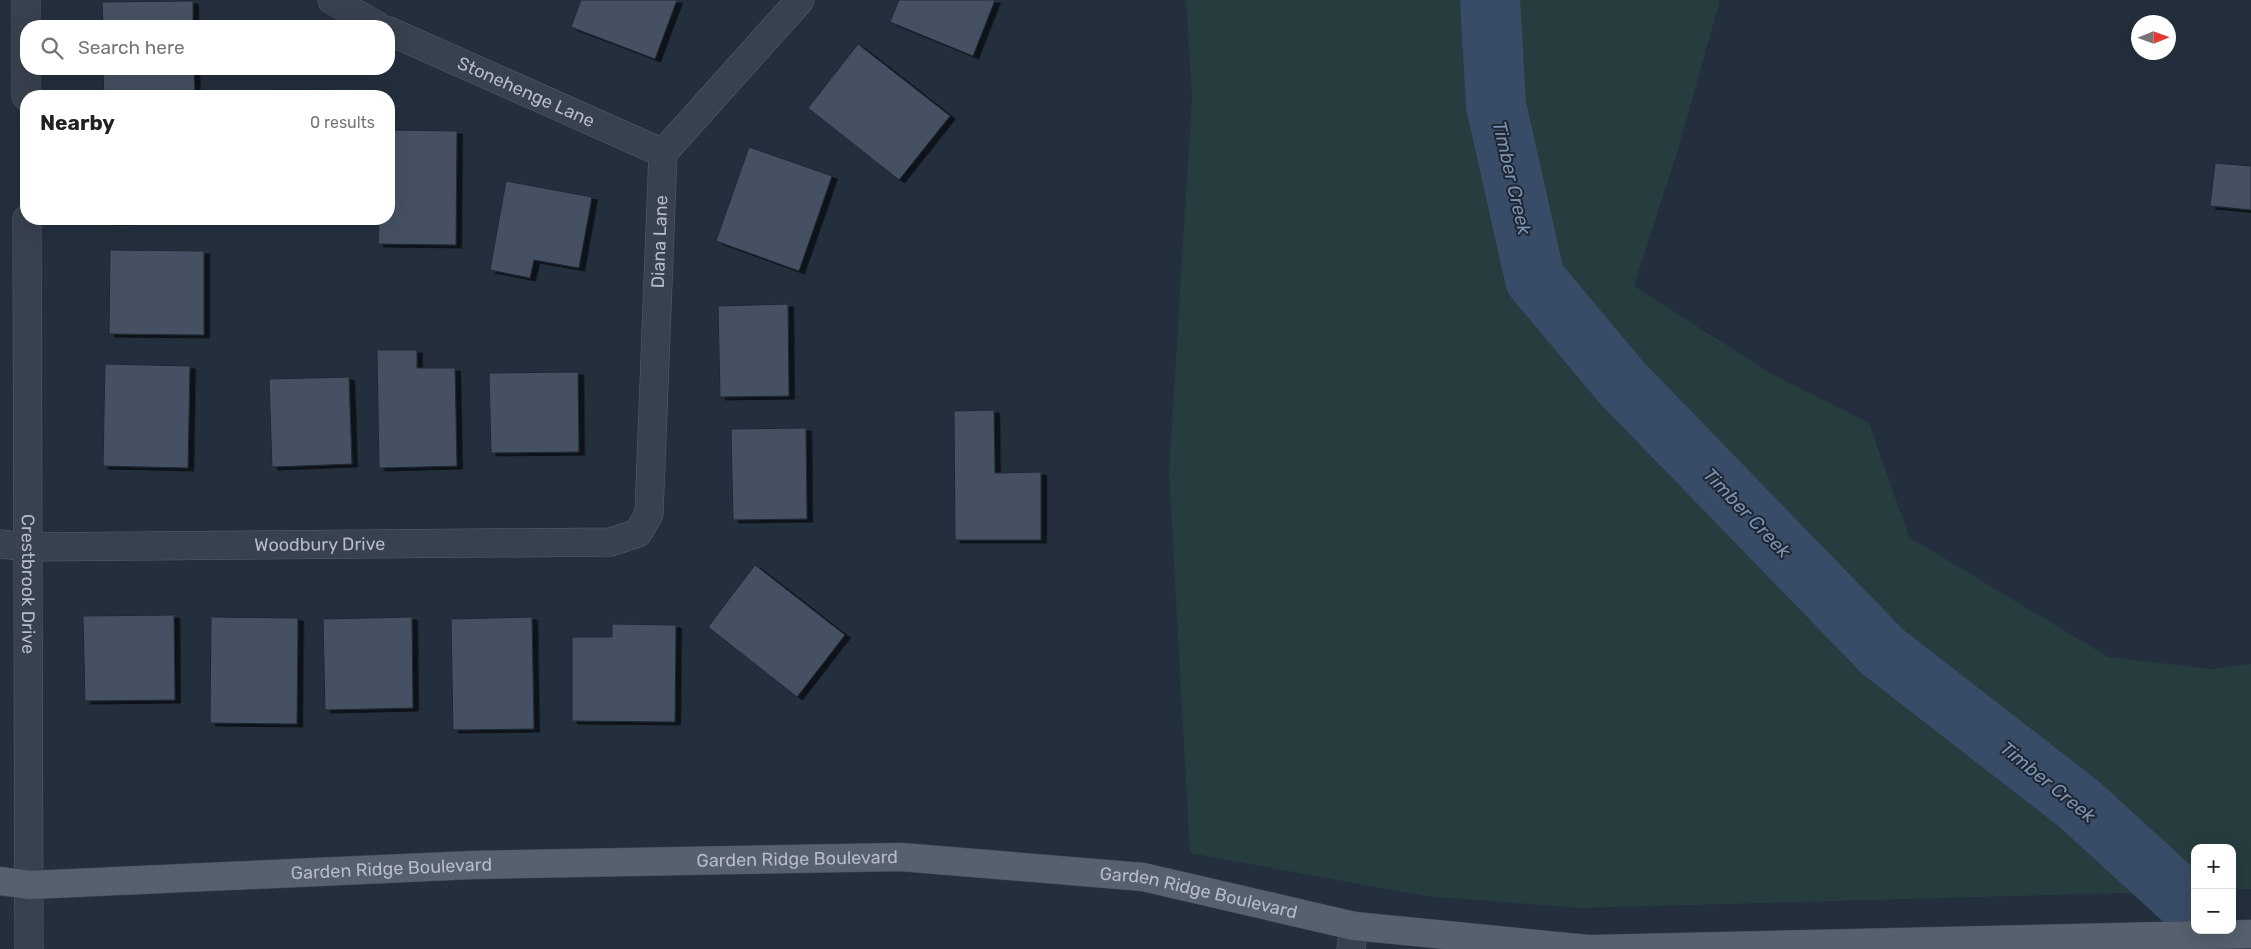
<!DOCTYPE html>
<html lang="en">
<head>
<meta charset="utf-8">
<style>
  body { margin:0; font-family:Rubik,sans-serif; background:#f6f6f6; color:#202124 }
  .controls { position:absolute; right:15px; bottom:15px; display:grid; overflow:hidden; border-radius:10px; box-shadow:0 5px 20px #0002 }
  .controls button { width:45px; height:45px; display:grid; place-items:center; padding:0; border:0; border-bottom:1px solid #e0e0e0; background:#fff; color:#202124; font:25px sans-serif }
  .compass { position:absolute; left:2131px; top:15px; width:45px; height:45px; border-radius:50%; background:#fff; box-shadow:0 5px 20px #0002; rotate:89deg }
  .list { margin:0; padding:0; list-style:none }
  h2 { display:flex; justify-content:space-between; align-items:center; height:65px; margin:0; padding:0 20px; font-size:21px }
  h2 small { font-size:16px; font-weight:400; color:#757577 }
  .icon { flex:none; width:28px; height:28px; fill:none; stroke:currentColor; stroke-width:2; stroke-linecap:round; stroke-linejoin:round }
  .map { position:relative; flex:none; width:2251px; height:949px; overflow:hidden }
  .search { position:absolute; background:#fff; box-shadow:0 5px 20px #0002; left:20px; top:20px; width:375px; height:55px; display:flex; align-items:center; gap:12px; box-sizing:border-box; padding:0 18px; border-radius:20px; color:#757577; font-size:19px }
  .panel { position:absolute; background:#fff; box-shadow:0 5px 20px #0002; left:20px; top:90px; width:375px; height:135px; border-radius:20px }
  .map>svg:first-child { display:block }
</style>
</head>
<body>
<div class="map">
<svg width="2251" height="949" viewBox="0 0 2251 949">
  <defs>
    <filter id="shadow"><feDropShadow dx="5.5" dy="3" stdDeviation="0" flood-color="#0009"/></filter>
  </defs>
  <rect width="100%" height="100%" fill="#242f3e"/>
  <!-- green -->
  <path fill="#263c3f" d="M1186 0H1720L1679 146 1634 286 1770 373 1869 423 1909 537 2108 657 2211 669 2251 664V889H2232V848H2195V891L1580 908 1425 896 1190 853 1169 472 1192 98Z"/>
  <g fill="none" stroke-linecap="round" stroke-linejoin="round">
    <!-- river -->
    <path stroke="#394c67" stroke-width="60" d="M1490 0 1496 105 1535 279 1622 383 1883 652 2079 804 2195 910"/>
  </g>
  <!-- building -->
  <g fill="#455162" stroke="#1f2835" filter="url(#shadow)">
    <path d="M581 0H677L655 59 571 27Z"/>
    <path d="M899 0H995L973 56 890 22Z"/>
    <path d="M193 1V26H103L102 2Z"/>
    <path d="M858 44 950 116 899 180 808 108Z"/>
    <path d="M103 69H194L195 96H104Z"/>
    <path d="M349 89V96H272V90Z"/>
    <path d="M389 130 457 131 456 245 378 244 379 219H389Z"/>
    <path d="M749 147 832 176 799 271 716 241Z"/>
    <path d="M2215 163 2251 166V210L2210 206Z"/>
    <path d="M506 181 592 197 579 268 534 260 530 278 490 270Z"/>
    <path d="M105 219H219V221L105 222Z"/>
    <path d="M110 250 204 251V335L109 334Z"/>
    <path d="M788 304 789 396 720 397 718 306Z"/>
    <path d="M377 350H417V368H455L457 466 379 468Z"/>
    <path d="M105 364 190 366 188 468 103 466Z"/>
    <path d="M578 372 579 452 491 453 489 373Z"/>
    <path d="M349 377 352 464 272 467 269 379Z"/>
    <path d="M994 410 995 473 1041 472V540H955L954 411Z"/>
    <path d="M806 428 807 519 733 520 731 429Z"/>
    <path d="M755 565 845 635 797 697 708 627Z"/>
    <path d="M174 615 175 700 85 701 83 616Z"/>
    <path d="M211 617 298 618 297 724 210 723Z"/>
    <path d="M412 617 413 708 325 710 323 619Z"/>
    <path d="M532 617 534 729 453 730 451 619Z"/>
    <path d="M612 624 676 625 675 722 572 721V637H612Z"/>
  </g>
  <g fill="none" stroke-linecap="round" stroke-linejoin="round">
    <!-- minor casing -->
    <g stroke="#565f6c" stroke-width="29">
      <g id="minor">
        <path d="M26 0V96"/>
        <path d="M332 0 378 26"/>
        <path id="s1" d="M389 31 663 153"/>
        <path id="s2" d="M27 219 29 949"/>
        <path id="s3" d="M0 544 29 547 611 542 638 533 649 514 663 153 800 0"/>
        <path d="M1351 949 1354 926"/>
      </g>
    </g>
    <!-- major casing -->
    <g stroke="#414a57" stroke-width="29">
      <g id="major">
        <path id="s4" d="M0 881 30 885 473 865 901 857 1143 877 1354 926 1588 949"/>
        <path d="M1594 949 2251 934"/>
      </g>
    </g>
    <!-- minor -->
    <use href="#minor" stroke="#38414e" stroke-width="28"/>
    <!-- major -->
    <use href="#major" stroke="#56606e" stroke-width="28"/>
  </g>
  <g text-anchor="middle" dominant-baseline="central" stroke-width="4" stroke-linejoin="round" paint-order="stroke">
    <!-- street labels -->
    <g font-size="18" fill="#b4bcc9" stroke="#1d2633">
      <text stroke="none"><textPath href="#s1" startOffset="150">Stonehenge Lane</textPath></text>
      <text stroke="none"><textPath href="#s3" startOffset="934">Diana Lane</textPath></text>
      <text stroke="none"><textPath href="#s3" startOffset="320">Woodbury Drive</textPath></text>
      <text stroke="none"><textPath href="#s2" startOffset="365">Crestbrook Drive</textPath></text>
      <text stroke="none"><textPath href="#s4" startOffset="798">Garden Ridge Boulevard</textPath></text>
      <text stroke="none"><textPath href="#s4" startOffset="392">Garden Ridge Boulevard</textPath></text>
      <text stroke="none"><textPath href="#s4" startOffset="1202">Garden Ridge Boulevard</textPath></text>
    </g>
    <!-- water labels -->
    <g font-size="19" font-style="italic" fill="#7c92b1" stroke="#1d2633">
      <text transform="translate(1512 178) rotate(77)">Timber Creek</text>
      <text transform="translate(1747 513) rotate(46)">Timber Creek</text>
      <text transform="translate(2048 782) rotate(39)">Timber Creek</text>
    </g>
  </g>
</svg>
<div class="controls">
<button>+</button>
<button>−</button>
</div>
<svg class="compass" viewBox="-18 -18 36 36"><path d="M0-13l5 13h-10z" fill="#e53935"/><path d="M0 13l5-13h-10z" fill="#757577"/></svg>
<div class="search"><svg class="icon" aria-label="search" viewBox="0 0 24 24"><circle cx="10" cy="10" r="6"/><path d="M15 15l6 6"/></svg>Search here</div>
<section class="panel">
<h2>Nearby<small>0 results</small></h2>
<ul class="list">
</ul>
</section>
</div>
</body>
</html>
